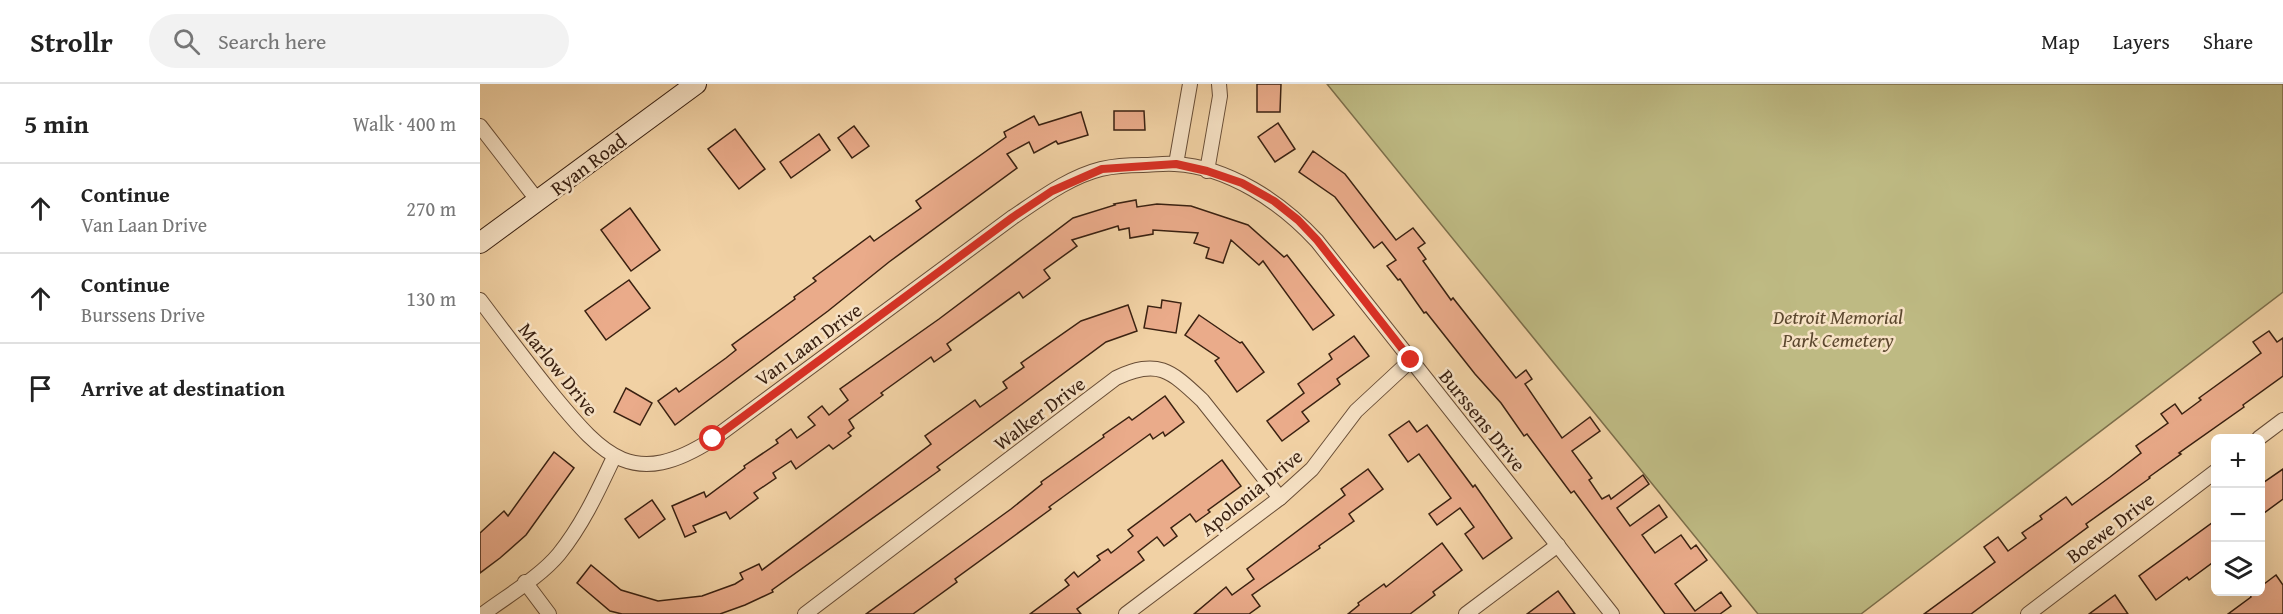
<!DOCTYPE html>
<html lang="en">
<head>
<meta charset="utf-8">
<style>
  body { margin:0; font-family:"Gentium Book Plus",serif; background:#f2f2f2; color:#222 }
  .controls { position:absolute; right:18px; bottom:18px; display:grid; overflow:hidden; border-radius:9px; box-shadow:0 6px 24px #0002 }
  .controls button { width:54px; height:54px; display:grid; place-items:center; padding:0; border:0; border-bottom:2px solid #e0e0e0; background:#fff; color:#222; font:30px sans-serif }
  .stop { position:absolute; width:18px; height:18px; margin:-14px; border:4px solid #d93025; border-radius:50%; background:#fff }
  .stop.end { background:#d93025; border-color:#fff; box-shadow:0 2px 6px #0008 }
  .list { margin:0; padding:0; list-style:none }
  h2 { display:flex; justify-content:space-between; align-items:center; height:78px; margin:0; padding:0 24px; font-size:26px }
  h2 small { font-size:20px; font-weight:400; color:#767676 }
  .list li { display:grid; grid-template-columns:39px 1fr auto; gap:18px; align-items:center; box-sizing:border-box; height:90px; padding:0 24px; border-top:2px solid #e0e0e0 }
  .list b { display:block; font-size:22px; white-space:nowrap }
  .list p { margin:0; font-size:20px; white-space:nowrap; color:#767676 }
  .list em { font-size:20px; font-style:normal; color:#767676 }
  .icon { flex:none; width:33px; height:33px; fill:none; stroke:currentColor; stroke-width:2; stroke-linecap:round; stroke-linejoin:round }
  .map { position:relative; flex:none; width:1803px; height:530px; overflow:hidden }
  header { display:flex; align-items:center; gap:36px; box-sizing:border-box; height:84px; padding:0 30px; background:#fff; border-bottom:2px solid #e0e0e0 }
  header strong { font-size:28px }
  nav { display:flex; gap:33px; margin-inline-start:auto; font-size:21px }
  .search { width:420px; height:54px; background:#f2f2f2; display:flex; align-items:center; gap:15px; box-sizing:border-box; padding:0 21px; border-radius:33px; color:#767676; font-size:22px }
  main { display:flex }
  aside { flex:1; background:#fff }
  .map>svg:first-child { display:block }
</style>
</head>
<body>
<header>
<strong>Strollr</strong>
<div class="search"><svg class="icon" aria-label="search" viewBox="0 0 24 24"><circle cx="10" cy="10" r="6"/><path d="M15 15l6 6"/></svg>Search here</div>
<nav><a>Map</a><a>Layers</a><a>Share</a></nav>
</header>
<main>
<aside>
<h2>5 min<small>Walk · 400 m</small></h2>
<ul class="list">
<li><svg class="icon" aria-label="ahead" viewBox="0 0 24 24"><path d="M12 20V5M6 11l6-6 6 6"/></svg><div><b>Continue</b><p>Van Laan Drive</p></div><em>270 m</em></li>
<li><svg class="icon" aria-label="ahead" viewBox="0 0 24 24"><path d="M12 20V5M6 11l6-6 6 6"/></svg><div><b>Continue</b><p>Burssens Drive</p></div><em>130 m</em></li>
<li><svg class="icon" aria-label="arrive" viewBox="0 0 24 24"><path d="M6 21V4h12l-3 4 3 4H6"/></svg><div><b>Arrive at destination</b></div></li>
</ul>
</aside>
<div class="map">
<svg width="1803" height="530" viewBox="0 0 1803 530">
  <rect width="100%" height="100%" fill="#f1d1a4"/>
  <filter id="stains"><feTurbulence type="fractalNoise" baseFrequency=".00333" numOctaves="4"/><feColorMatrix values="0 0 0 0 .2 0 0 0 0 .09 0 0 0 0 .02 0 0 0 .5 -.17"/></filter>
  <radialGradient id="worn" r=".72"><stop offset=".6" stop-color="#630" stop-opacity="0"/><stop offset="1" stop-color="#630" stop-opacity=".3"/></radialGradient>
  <!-- green -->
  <path fill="#beba83" stroke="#7c6e4a" stroke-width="1.5" d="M847 0H1803V208L1381 530H1278Z"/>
  <!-- building -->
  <g fill="#eaab8a" stroke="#3a2111" stroke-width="1.5">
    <path d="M777 0H801L800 28H777Z"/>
    <path d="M634 27H664L665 46H634Z"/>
    <path d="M601 28 608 51 578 60 576 57 554 69 549 58 527 70 537 84 409 178 348 227 195 341 178 317 196 304 199 308 246 274 256 266 252 261 315 215 314 213 336 197 333 194 390 152 394 157 441 124 436 117 526 53 524 48 554 32 559 41Z"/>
    <path d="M798 39 815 65 795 78 778 53Z"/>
    <path d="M374 42 389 62 372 74 358 54Z"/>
    <path d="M255 45 285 85 259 105 228 65Z"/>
    <path d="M339 50 350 66 311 94 300 78Z"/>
    <path d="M833 67 865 90 916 156 933 144 945 159 938 164 946 175 943 177 971 216 973 214 1036 294 1046 286 1052 295 1045 300 1082 354 1110 333 1120 347 1092 367 1112 394 1109 396 1122 415 1129 411 1131 415 1163 391 1169 400 1137 424 1150 442 1179 421 1187 433 1162 451 1175 469 1201 451 1211 465 1216 461 1227 476 1195 500 1215 527 1241 508 1251 522 1240 530H1185L1094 407 1091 409 1047 350 1044 352 1021 319 995 290 946 228 944 229 920 195 918 196 907 182 916 176 902 158 894 164 855 113 819 88Z"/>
    <path d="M656 116 657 123 677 120 711 122 768 141 804 173 807 171 854 231 833 246 783 177 779 181 751 156 743 179 726 174 729 164 714 159 718 149 673 146V150L650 154 649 144 639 146 638 142 592 156 597 162 564 186 570 194 543 214 539 208 467 260 471 266 454 278 451 273 401 309 403 311 369 336 374 344 368 349 371 352 353 365 349 361 316 385 311 377 293 389 296 394 274 409 278 414 250 435 246 428 213 442 216 448 205 453 192 422 224 408 226 413 265 384 264 382 298 359 296 356 311 345 317 354 335 341 328 333 342 322 349 331 368 316 360 305 459 235 593 134 635 121 634 120Z"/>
    <path d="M150 124 180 166 151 187 121 146Z"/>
    <path d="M149 196 170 224 126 256 105 227Z"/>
    <path d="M682 216 701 219 696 249 664 244 668 222 681 224Z"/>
    <path d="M648 221 657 247 626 258 457 383 460 386 292 506 293 508 265 521 240 530H142L130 527 97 499 111 481 141 506 178 517 222 512 255 500 263 495 260 489 279 480 282 486 451 360 445 352 495 316 500 323 527 304 523 298 544 283 541 279 601 237Z"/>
    <path d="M719 231 760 259 762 258 784 288 757 308 735 277 739 274 705 251Z"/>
    <path d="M1789 247 1797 258 1803 254V292L1763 321 1764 323 1699 369 1701 370 1669 393 1670 394 1606 440 1608 443 1491 530H1444L1515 478 1504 463 1518 453 1528 467 1546 454 1542 449 1562 435 1560 432 1586 413 1592 421 1630 393 1661 369 1656 362 1688 339 1681 330 1695 320 1702 330 1721 316 1719 314 1781 269 1773 258Z"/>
    <path d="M874 252 889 272 857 295 860 300 822 328 829 337 802 357 787 337 824 309 818 300 852 275 849 270Z"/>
    <path d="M146 304 172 319 160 341 134 328Z"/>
    <path d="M685 312 704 338 685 352 683 348 673 355 670 350 569 423 571 425 475 495 477 498 433 530H386L531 425 562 400 561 398 624 353 623 351 649 333 652 336Z"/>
    <path d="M929 337 937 348 947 341 993 403 995 401 1032 454 1003 475 985 450 994 443 980 424 957 441 949 430 971 414 939 370 928 378 909 351Z"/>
    <path d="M74 368 94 384 46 451 20 474 0 489V449L24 427 28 432Z"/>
    <path d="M742 376 761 402 728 426 730 428 716 438 710 430 691 444 697 452 684 462 677 453 658 468 664 476 597 525 601 530H550L589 501 585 496 594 488 598 493 620 476 617 472 628 465 631 469 653 452 648 446Z"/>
    <path d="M888 385 903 405 869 430 874 437 839 462 840 464 772 511 780 522 769 530H714L746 503 752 511 774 495 767 485 865 411 861 405Z"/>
    <path d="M1803 385V415L1780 432V401Z"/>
    <path d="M172 416 185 435 159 454 145 435Z"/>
    <path d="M1736 436V476L1709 496 1707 493 1676 516 1659 492Z"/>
    <path d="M962 459 982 486 953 508 955 511 930 530H868L879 521 878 519 904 500 906 503Z"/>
    <path d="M1796 491 1803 501V530H1748L1771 513 1770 510 1774 507H1780V503Z"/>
    <path d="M1078 507 1095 530H1047Z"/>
    <path d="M1635 511 1648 530H1609Z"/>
  </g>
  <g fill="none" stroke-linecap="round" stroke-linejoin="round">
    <!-- minor casing -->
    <g stroke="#684d36" stroke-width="16">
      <g id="minor">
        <path d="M0 42 58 117"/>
        <path d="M696 80 710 0"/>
        <path d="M727 87 740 12 739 0"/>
        <path d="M0 216C24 248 48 280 73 311 124 373 154 406 233 355L533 133C560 115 589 93 621 85 634 82 649 81 663 81 673 81 684 79 695 80 749 83 801 118 837 157L1132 530"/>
        <path d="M1779 354 1803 336"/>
        <path d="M45 498 69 530"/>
        <path d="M3 530C27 512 60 493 79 470 103 440 118 407 134 373"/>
        <path d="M325 530 636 294C678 274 691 287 722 316L800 414"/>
        <path d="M646 530 800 414 832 385 876 327 931 276"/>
        <path d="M986 530 1078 461"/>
        <path d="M1548 530 1736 387"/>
      </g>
    </g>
    <!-- secondary casing -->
    <g stroke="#3a2111" stroke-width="22">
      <path id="secondary" d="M0 159 216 0"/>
    </g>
    <!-- minor -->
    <use href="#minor" stroke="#f6e1c4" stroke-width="14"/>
    <!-- secondary -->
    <use href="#secondary" stroke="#f6e1c4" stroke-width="20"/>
  </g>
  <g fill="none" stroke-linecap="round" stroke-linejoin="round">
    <!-- route -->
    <path stroke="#d93025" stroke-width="8" d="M233 355 533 133 572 107 622 85 696 80 727 87 762 99 794 117 818 136 837 156 931 276"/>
  </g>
  <g text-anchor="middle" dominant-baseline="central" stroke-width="5" stroke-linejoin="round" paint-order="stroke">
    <!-- street labels -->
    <g font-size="20" fill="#3a2111" stroke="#f6e1c4">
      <text transform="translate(108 80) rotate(-37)">Ryan Road</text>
      <text transform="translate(328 260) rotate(-36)">Van Laan Drive</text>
      <text transform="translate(79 285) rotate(51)">Marlow Drive</text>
      <text transform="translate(559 329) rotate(-37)">Walker Drive</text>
      <text transform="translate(1003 336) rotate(51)">Burssens Drive</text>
      <text transform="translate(771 408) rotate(-39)">Apolonia Drive</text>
      <text transform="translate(1630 443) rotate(-37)">Boewe Drive</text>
    </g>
    <!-- park labels -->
    <g font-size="20" font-style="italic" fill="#5b472e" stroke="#f6e1c4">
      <text x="1358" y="232">Detroit Memorial<tspan x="1358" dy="23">Park Cemetery</tspan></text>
    </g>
  </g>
  <rect width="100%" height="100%" filter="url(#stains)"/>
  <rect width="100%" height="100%" fill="url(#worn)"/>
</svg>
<div class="controls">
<button>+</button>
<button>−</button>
<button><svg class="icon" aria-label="layers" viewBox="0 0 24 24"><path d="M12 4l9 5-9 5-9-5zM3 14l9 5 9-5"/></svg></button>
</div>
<div class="stop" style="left:233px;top:355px"></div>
<div class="stop end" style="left:931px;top:276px"></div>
</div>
</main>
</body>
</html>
